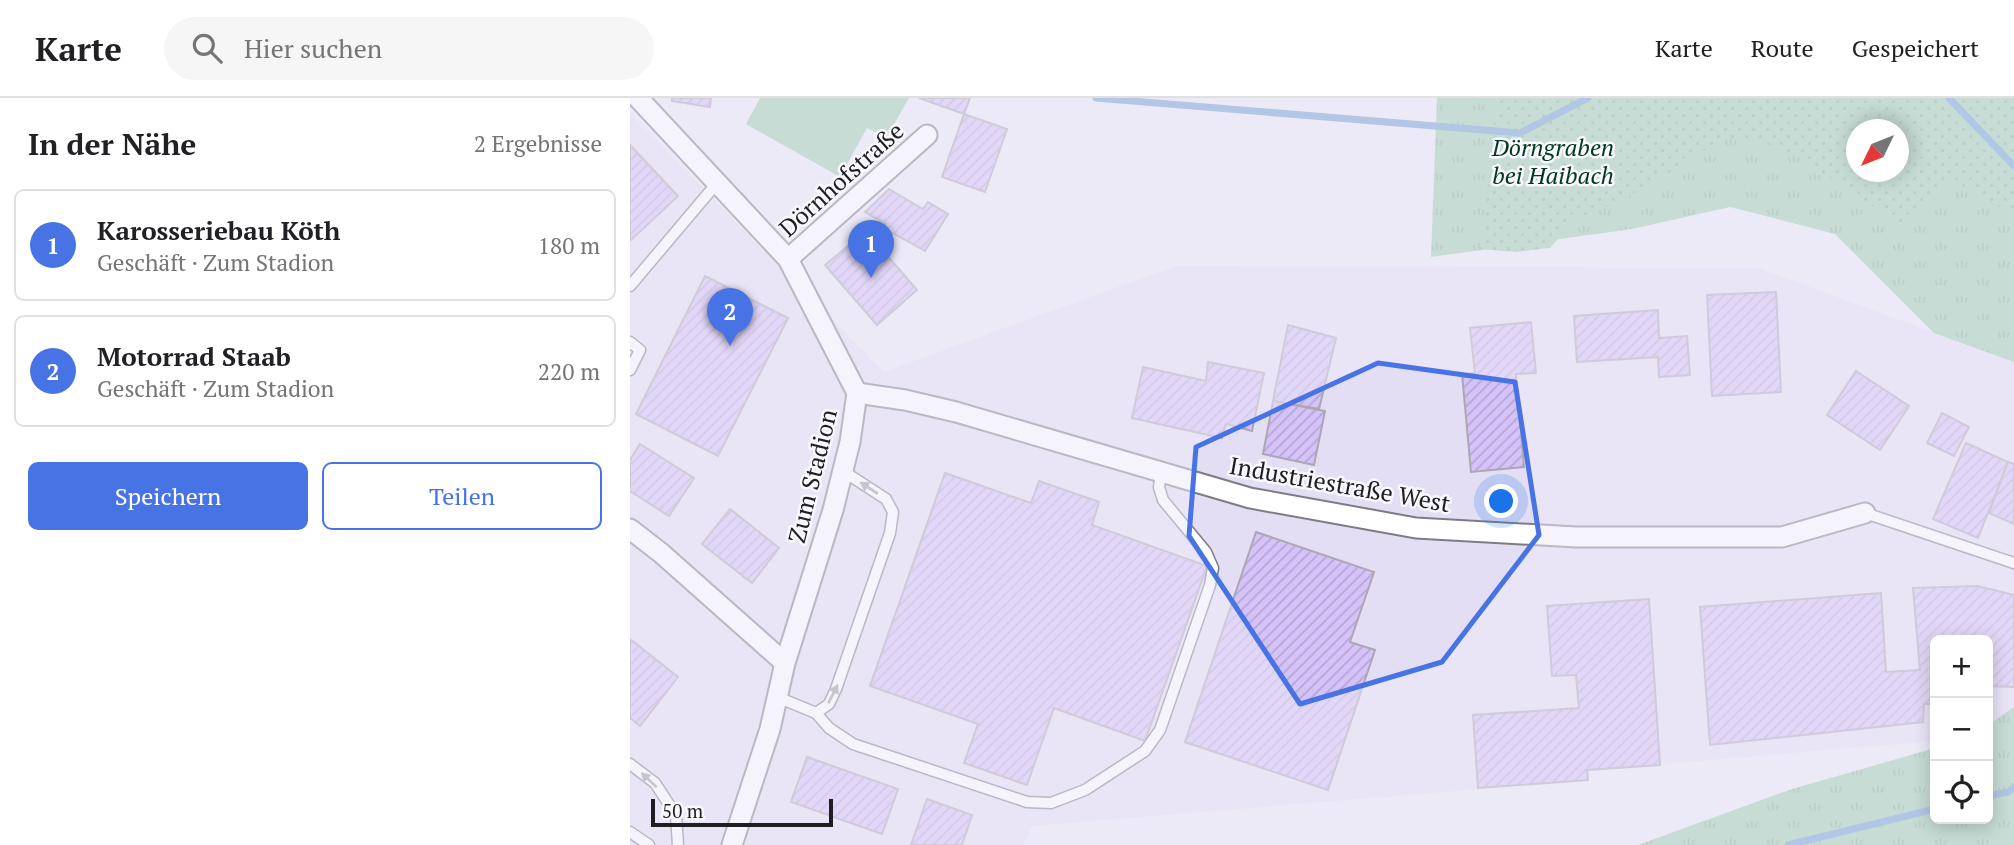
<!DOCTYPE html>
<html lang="de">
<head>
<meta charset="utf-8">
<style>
  body { margin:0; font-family:"PT Serif",serif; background:#f6f6f6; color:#202124 }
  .controls { position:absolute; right:21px; bottom:21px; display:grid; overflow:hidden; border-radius:10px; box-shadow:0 4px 18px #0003 }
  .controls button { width:63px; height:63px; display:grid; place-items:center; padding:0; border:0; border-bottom:2px solid #e0e0e0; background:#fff; color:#202124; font:35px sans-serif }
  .compass { position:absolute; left:1216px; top:21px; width:63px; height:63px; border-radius:50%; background:#fff; box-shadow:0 4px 18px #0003; rotate:227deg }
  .scale { position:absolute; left:21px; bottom:18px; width:182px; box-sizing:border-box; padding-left:7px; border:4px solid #1f1e23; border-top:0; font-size:19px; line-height:24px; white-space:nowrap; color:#1f1e23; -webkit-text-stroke:5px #f9f8fe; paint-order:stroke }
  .you { position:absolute; left:872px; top:404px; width:24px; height:24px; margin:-18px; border:5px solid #fff; border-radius:50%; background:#1a73e8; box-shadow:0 0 0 10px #1a73e833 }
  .badge { display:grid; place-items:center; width:46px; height:46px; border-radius:50%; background:#4873e5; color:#fff; font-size:23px; font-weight:700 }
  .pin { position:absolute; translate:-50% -58px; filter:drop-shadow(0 2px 4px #0008) }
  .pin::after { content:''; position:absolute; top:37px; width:24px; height:21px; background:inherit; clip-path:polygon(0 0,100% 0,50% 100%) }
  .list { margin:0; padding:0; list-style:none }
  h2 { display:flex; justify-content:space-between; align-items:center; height:91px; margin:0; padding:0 28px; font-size:30px }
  h2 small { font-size:23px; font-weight:400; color:#757577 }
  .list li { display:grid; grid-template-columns:46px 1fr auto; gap:21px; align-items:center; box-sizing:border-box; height:112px; margin:0 14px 14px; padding:0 14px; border:2px solid #e0e0e0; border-radius:10px }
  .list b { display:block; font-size:26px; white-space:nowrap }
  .list p { margin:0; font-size:23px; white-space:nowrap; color:#757577 }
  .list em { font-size:23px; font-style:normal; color:#757577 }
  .actions { display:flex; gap:14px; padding:21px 28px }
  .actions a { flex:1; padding:16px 0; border:2px solid #4873e5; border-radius:10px; text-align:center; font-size:24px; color:#4873e5 }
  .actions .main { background:#4873e5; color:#fff }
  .icon { flex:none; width:38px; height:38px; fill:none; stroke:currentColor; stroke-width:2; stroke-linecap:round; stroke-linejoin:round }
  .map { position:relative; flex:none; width:1384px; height:747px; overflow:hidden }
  header { display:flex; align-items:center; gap:42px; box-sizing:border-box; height:98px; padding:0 35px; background:#fff; border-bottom:2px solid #e0e0e0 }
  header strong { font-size:33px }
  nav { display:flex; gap:38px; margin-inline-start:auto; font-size:24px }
  .search { width:490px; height:63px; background:#f6f6f6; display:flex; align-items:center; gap:18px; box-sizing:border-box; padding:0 24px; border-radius:38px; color:#757577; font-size:26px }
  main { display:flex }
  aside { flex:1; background:#fff }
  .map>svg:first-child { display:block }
</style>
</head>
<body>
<header>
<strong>Karte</strong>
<div class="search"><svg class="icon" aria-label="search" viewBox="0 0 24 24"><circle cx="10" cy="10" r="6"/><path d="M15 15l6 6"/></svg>Hier suchen</div>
<nav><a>Karte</a><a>Route</a><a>Gespeichert</a></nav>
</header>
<main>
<aside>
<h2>In der Nähe<small>2 Ergebnisse</small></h2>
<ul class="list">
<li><span class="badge">1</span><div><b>Karosseriebau Köth</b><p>Geschäft · Zum Stadion</p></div><em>180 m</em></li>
<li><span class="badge">2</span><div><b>Motorrad Staab</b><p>Geschäft · Zum Stadion</p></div><em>220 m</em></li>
</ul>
<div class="actions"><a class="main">Speichern</a><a>Teilen</a></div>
</aside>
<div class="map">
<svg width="1384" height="747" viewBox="0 0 1384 747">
  <defs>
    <pattern id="grass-tufts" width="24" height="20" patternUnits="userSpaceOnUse" patternTransform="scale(1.75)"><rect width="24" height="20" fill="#98cda9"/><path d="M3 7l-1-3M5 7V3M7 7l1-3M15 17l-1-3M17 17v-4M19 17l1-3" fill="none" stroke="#83b091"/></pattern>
    <pattern id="park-dots" width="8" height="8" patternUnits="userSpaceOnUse" patternTransform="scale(1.75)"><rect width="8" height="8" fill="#98cda9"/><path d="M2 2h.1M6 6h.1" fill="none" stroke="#83b091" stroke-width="1.8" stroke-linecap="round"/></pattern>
    <pattern id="building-hatch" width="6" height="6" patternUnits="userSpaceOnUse" patternTransform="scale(1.75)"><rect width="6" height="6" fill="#d4c2f8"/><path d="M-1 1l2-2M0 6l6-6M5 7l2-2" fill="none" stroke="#b6a6d4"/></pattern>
  </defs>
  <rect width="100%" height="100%" fill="#eceaf7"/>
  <!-- commercial -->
  <path fill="#e4def4" d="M0 15 254 274 546 168 1128 170 1384 264V609L1358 627V542H1305V643L958 672V682L402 728 393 747H0Z"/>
  <!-- grass -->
  <g fill="url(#grass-tufts)" fill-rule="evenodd">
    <path d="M807 0H1350L1384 21V264L1304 235 1205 136 1100 109 1002 131 801 159ZM1226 32H1268V74H1226Z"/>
    <path d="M1384 609V747H1008L1162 691 1305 650V721H1358V627Z"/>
  </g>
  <!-- park -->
  <path fill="url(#park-dots)" fill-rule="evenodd" d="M868 0H1384V117L1322 83 1274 129 1169 59 1128 40H1102L1070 54 1023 86 943 124 920 150 886 154 850 151ZM1226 32H1268V74H1226Z"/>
  <!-- pitch -->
  <path fill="#98cda9" d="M130 0H279L256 40 237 30 210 79 116 26Z"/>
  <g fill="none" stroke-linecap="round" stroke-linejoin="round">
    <!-- stream -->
    <g stroke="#6a9bd1" stroke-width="7">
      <path d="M466 0 890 35 958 0"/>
      <path d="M1319 0 1384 68"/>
      <path d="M1358 698 1378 694 1384 689"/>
      <path d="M1158 747 1305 711"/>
    </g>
  </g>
  <!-- building -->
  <g fill="url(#building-hatch)" stroke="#aba7b3" stroke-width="2">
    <path d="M42 0H81L80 9 42 3Z"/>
    <path d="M289 0H340L334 16Z"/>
    <path d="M334 16 377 31 355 94 312 79Z"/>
    <path d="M0 47 48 98 0 143Z"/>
    <path d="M259 91 293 111 298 104 318 116 295 153 254 130 256 126 235 114Z"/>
    <path d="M236 133 287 192 247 227 195 167Z"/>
    <path d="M75 178 158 220 88 358 6 316Z"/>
    <path d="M1146 194 1151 294 1082 298 1077 197Z"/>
    <path d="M1028 212 1029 240 1057 238 1060 277 1029 279 1028 259 947 264 944 218Z"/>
    <path d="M901 224 906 275 886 276 894 369 841 374 832 276 845 275 840 230Z"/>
    <path d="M658 227 706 240 689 311 643 303Z"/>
    <path d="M578 264 634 275 622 333 596 326 592 340 502 320 513 269 576 283Z"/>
    <path d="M1226 273 1279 308 1250 352 1197 317Z"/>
    <path d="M643 303 695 313 684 367 633 356Z"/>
    <path d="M1312 315 1339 329 1324 358 1297 345Z"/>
    <path d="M1336 345 1378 364 1348 440 1303 421Z"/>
    <path d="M10 346 64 380 39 418 0 393V362Z"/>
    <path d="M1378 364 1384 366V426L1359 415Z"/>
    <path d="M315 375 401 405 409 383 469 404 462 427 577 468 515 643 424 610 397 687 334 665 348 626 240 588Z"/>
    <path d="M100 411 149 450 122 485 72 446Z"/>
    <path d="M626 434 744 474 720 544 745 552 698 692 555 644Z"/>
    <path d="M1348 488 1384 497V589L1358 588V542H1305V606H1294L1293 624 1080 647 1070 509 1251 495 1256 574 1290 572 1283 490Z"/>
    <path d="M1019 501 1030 667 957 672 958 682 848 690 843 617 949 610 946 577 922 578 917 508Z"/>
    <path d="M0 541 48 579 10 628 0 620Z"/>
    <path d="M177 659 268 691 252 736 161 704Z"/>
    <path d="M297 701 342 717 332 747H281Z"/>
  </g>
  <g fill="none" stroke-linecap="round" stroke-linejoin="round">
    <!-- lane casing -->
    <g stroke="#7e7b87" stroke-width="13">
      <g id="lane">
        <path d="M0 188 87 85"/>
        <path d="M0 244 10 252 0 272"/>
        <path d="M1235 415 1384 465"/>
        <path d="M147 599 186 615 199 606 206 591 260 435 263 414 256 401 213 373"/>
        <path d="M186 615 199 630 223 646 397 704 421 705 455 692 515 653 530 632 580 487 583 470 576 454 533 402 529 389 531 373"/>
        <path d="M0 666 25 685 46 717 48 747"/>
        <path d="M0 734 19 747"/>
      </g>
    </g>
    <!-- street casing -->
    <g stroke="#7e7b87" stroke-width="23">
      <g id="street">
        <path d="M8 0 158 161 227 295 220 344 203 412 155 565 140 631 102 747"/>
        <path d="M158 161 297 37"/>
        <path d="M227 295 275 302 326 314 620 400 786 430 946 439H1152L1235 415"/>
        <path d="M0 431 31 455 155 565"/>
      </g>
    </g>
    <!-- lane -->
    <use href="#lane" stroke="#fff" stroke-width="10"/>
    <!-- street -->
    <use href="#street" stroke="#fff" stroke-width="19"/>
  </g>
  <!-- one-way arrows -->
  <defs><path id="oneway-solid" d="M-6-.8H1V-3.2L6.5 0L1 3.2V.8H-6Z" transform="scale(1.75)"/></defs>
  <g fill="#9a9a9c">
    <use href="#oneway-solid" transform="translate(239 390) rotate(-147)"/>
    <use href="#oneway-solid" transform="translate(203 596) rotate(-63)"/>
    <use href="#oneway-solid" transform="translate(19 682) rotate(-137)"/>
  </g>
  <!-- marked area -->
  <path d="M0 0H1384V747H0ZM748 265 885 284 909 437 812 564 670 606 559 438 566 349Z" fill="#eceaf7" fill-opacity=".55" fill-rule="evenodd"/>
  <path fill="none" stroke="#4873e5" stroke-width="5" stroke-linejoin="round" d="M748 265 885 284 909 437 812 564 670 606 559 438 566 349Z"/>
  <g text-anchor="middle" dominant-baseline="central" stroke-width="5" stroke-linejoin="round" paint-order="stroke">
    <!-- park labels -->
    <g font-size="24" font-style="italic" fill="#00391c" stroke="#f9f8fe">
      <text x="923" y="49">Dörngraben<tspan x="923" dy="28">bei Haibach</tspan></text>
    </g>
    <!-- street labels -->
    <g font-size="24" fill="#1f1e23" stroke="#f9f8fe">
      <text transform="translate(211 81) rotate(-42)">Dörnhofstraße</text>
      <text transform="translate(182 378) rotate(-76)">Zum Stadion</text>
      <text transform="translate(710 386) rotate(10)">Industriestraße West</text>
    </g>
  </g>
</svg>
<div class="controls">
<button>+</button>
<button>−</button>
<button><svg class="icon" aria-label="locate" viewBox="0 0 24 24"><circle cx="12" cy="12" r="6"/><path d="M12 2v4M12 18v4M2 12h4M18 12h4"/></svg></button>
</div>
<svg class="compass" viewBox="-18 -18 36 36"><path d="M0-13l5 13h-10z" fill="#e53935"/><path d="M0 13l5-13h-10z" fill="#757577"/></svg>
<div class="scale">50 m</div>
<div class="you"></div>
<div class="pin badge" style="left:241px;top:180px">1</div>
<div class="pin badge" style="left:100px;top:248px">2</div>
</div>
</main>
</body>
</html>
